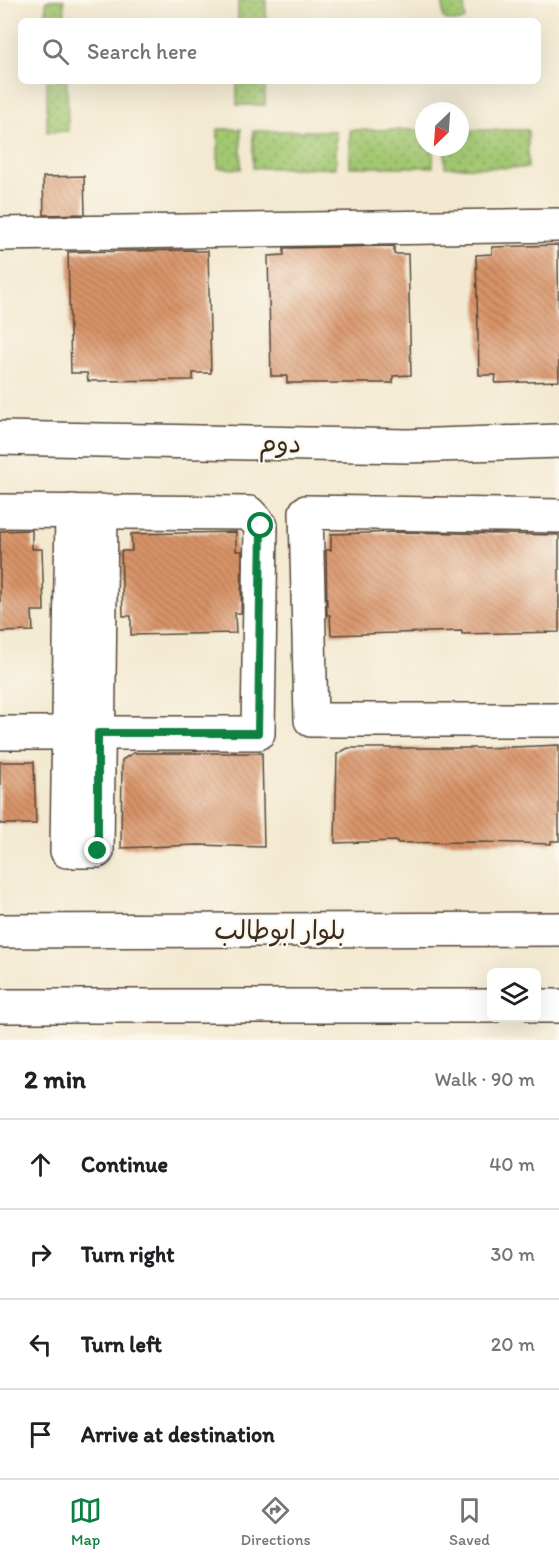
<!DOCTYPE html>
<html lang="en">
<head>
<meta charset="utf-8">
<style>
  body { margin:0; font-family:Itim,"Playpen Sans Arabic",sans-serif; background:#f2f2f2; color:#202124 }
  .controls { position:absolute; right:18px; bottom:18px; display:grid; overflow:hidden; border-radius:9px; box-shadow:0 6px 24px #0002 }
  .controls button { width:54px; height:54px; display:grid; place-items:center; padding:0; border:0; border-bottom:2px solid #e0e0e0; background:#fff; color:#202124; font:30px sans-serif }
  .compass { position:absolute; left:415px; top:102px; width:54px; height:54px; border-radius:50%; background:#fff; box-shadow:0 6px 24px #0002; rotate:205deg }
  .stop { position:absolute; width:18px; height:18px; margin:-14px; border:4px solid #0b8043; border-radius:50%; background:#fff }
  .stop.end { background:#0b8043; border-color:#fff; box-shadow:0 2px 6px #0008 }
  .list { margin:0; padding:0; list-style:none }
  h2 { display:flex; justify-content:space-between; align-items:center; height:78px; margin:0; padding:0 24px; font-size:26px }
  h2 small { font-size:20px; font-weight:400; color:#757577 }
  .list li { display:grid; grid-template-columns:39px 1fr auto; gap:18px; align-items:center; box-sizing:border-box; height:90px; padding:0 24px; border-top:2px solid #e0e0e0 }
  .list b { display:block; font-size:22px; white-space:nowrap }
  .list em { font-size:20px; font-style:normal; color:#757577 }
  .icon { flex:none; width:33px; height:33px; fill:none; stroke:currentColor; stroke-width:2; stroke-linecap:round; stroke-linejoin:round }
  .map { position:relative; flex:none; width:559px; height:1040px; overflow:hidden }
  .search { position:absolute; background:#fff; box-shadow:0 6px 24px #0002; left:18px; right:18px; top:18px; height:66px; display:flex; align-items:center; gap:15px; box-sizing:border-box; padding:0 21px; border-radius:9px; color:#757577; font-size:22px }
  .sheet { height:438px; background:#fff }
  nav { display:flex; justify-content:space-around; align-items:center; box-sizing:border-box; height:84px; border-top:2px solid #e0e0e0; background:#fff; font-size:16px; color:#757577 }
  nav a { display:grid; justify-items:center; gap:3px }
  nav .on { color:#0b8043 }
  .map>svg:first-child { display:block }
</style>
</head>
<body>
<div class="map">
<svg width="559" height="1040" viewBox="0 0 559 1040">
  <defs>
    <pattern id="grass-dots" width="8" height="8" patternUnits="userSpaceOnUse" patternTransform="scale(1.5)"><rect width="8" height="8" fill="#a2c771"/><path d="M2 2h.1M6 6h.1" fill="none" stroke="#85a25c" stroke-width="1.8" stroke-linecap="round"/></pattern>
    <pattern id="building-back-hatch" width="6" height="6" patternUnits="userSpaceOnUse" patternTransform="scale(1.5)"><rect width="6" height="6" fill="#d89367"/><path d="M-1 5l2 2M0 0l6 6M5-1l2 2" fill="none" stroke="#b07854"/></pattern>
  </defs>
  <rect width="100%" height="100%" fill="#fbf7ec"/>
  <filter id="ink" filterUnits="userSpaceOnUse"><feTurbulence type="fractalNoise" baseFrequency=".0167" numOctaves="2"/><feDisplacementMap in="SourceGraphic" scale="12" xChannelSelector="R" yChannelSelector="G"/><feConvolveMatrix kernelMatrix="1 2 1 2 8 2 1 2 1" color-interpolation-filters="sRGB"/></filter>
  <filter id="wash" filterUnits="userSpaceOnUse"><feTurbulence type="fractalNoise" baseFrequency=".008" numOctaves="4" result="noise"/><feDisplacementMap in="SourceGraphic" scale="24" xChannelSelector="R" yChannelSelector="G"/><feGaussianBlur stdDeviation="1.35" result="paint"/><feColorMatrix in="noise" values="0 0 0 0 0 0 0 0 0 0 0 0 0 0 0 0 0 1.4 0 .05"/><feComposite in="paint" operator="in"/></filter>
  <g filter="url(#wash)">
    <rect width="100%" height="100%" fill="#f3e9d0"/>
    <!-- grass -->
    <g fill="url(#grass-dots)" stroke="#6e7848" stroke-width="1.5">
      <path d="M46 0H64L65 21H46Z"/>
      <rect x="238" y="0" width="28" height="21"/>
      <path d="M443 0H464L465 19C459 23 449 22 443 18Z"/>
      <path d="M47 81H67L68 131 47 132Z"/>
      <rect x="237" y="81" width="28" height="24"/>
      <path d="M218 129H241V169L218 168Z"/>
      <path d="M350 130H424V147H433V167H350Z"/>
      <path d="M460 130H528V168L445 167V147H460Z"/>
      <rect x="253" y="131" width="83" height="37"/>
    </g>
    <g id="blocks">
      <!-- building -->
      <g fill="url(#building-back-hatch)">
        <path d="M84 176 85 214 44 215 43 177Z"/>
        <path d="M558 245 559 381 495 383 496 375H479L476 255 492 254V247Z"/>
        <path d="M394 246V254H408L411 375 393 376V383H287V376H271L268 256 284 255V248Z"/>
        <path d="M194 250V251H208L211 373H193V380L88 381 87 373H71L68 252Z"/>
        <path d="M32 530V549H42L44 611H32L33 631 0 632V531Z"/>
        <path d="M236 532V551H242L241 613H235L236 633 131 635V616H123L121 551H132L131 534Z"/>
        <path d="M400 532 559 535V632L462 634V631L331 635 330 615H327L326 550H331V534Z"/>
        <path d="M559 745V841H551V844L479 842 397 843V841L335 843 337 754 348 748H486Z"/>
        <path d="M133 753H262L264 847 198 845 121 848 122 760Z"/>
        <path d="M0 762H34L36 824H0Z"/>
      </g>
    </g>
  </g>
  <g filter="url(#ink)">
    <use href="#blocks" fill-opacity="0" stroke="#574739" stroke-width="1.5"/>
    <g fill="none" stroke-linecap="round" stroke-linejoin="round">
      <!-- minor casing -->
      <g stroke="#574739" stroke-width="36">
        <g id="minor">
          <path d="M0 234 559 225"/>
          <path d="M0 438 407 446 559 441"/>
          <path d="M0 511 249 513 261 526 258 733H0"/>
          <path d="M72 511 67 851H97L101 511"/>
          <path d="M559 516 306 512 311 720H559"/>
        </g>
      </g>
      <!-- secondary casing -->
      <g stroke="#574739" stroke-width="36">
        <g id="secondary">
          <path d="M0 931 559 929"/>
          <path d="M0 1006H492"/>
          <path d="M536 1006H559"/>
        </g>
      </g>
      <!-- minor -->
      <use href="#minor" stroke="#fff" stroke-width="33"/>
      <!-- secondary -->
      <use href="#secondary" stroke="#fff" stroke-width="33"/>
    </g>
  </g>
  <g fill="none" stroke-linecap="round" stroke-linejoin="round" filter="url(#ink)">
    <!-- route -->
    <path stroke="#0b8043" stroke-width="8" d="M98 851V733H258L261 526"/>
  </g>
  <g text-anchor="middle" dominant-baseline="central" stroke-width="4.5" stroke-linejoin="round" paint-order="stroke">
    <!-- street labels -->
    <g font-size="26" fill="#3b2a1e" stroke="#fbf7ec">
      <text transform="translate(280 443) rotate(1)">دوم</text>
      <text x="280" y="930">بلوار ابوطالب</text>
    </g>
  </g>
</svg>
<div class="controls">
<button><svg class="icon" aria-label="layers" viewBox="0 0 24 24"><path d="M12 4l9 5-9 5-9-5zM3 14l9 5 9-5"/></svg></button>
</div>
<svg class="compass" viewBox="-18 -18 36 36"><path d="M0-13l5 13h-10z" fill="#e53935"/><path d="M0 13l5-13h-10z" fill="#757577"/></svg>
<div class="stop" style="left:261px;top:526px"></div>
<div class="stop end" style="left:98px;top:851px"></div>
<div class="search"><svg class="icon" aria-label="search" viewBox="0 0 24 24"><circle cx="10" cy="10" r="6"/><path d="M15 15l6 6"/></svg>Search here</div>
</div>
<section class="sheet">
<h2>2 min<small>Walk · 90 m</small></h2>
<ul class="list">
<li><svg class="icon" aria-label="ahead" viewBox="0 0 24 24"><path d="M12 20V5M6 11l6-6 6 6"/></svg><div><b>Continue</b></div><em>40 m</em></li>
<li><svg class="icon" aria-label="right" viewBox="0 0 24 24"><path d="M7 20v-9h11M14 6l5 5-5 5"/></svg><div><b>Turn right</b></div><em>30 m</em></li>
<li><svg class="icon" aria-label="left" viewBox="0 0 24 24"><path d="M17 20v-9H6M10 6l-5 5 5 5"/></svg><div><b>Turn left</b></div><em>20 m</em></li>
<li><svg class="icon" aria-label="arrive" viewBox="0 0 24 24"><path d="M6 21V4h12l-3 4 3 4H6"/></svg><div><b>Arrive at destination</b></div></li>
</ul>
</section>
<nav>
<a class="on"><svg class="icon" aria-label="map" viewBox="0 0 24 24"><path d="M3 6l6-2 6 2 6-2v14l-6 2-6-2-6 2zM9 4v14M15 6v14"/></svg>Map</a>
<a><svg class="icon" aria-label="directions" viewBox="0 0 24 24"><path d="M12 3l9 9-9 9-9-9zM9 14v-3h6M13 9l2 2-2 2"/></svg>Directions</a>
<a><svg class="icon" aria-label="saved" viewBox="0 0 24 24"><path d="M7 4h10v16l-5-4-5 4z"/></svg>Saved</a>
</nav>
</body>
</html>
